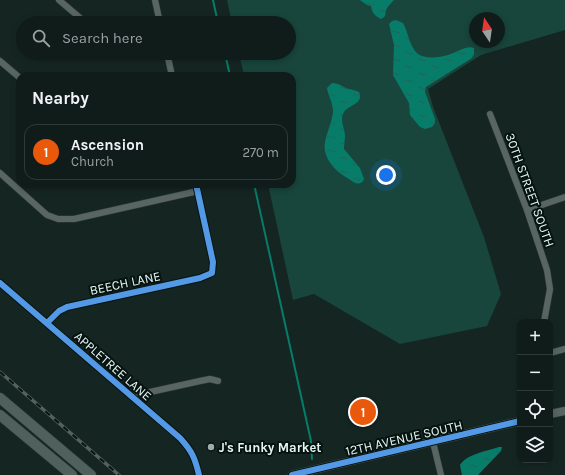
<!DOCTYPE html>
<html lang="en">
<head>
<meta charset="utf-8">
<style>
  body { margin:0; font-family:Karla,sans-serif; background:#1e2927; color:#f1f3f6 }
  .controls { position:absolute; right:12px; bottom:12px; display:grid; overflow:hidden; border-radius:8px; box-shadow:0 2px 6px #0003 }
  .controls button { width:36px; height:36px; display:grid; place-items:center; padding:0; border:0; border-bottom:1px solid #303a39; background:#101c1a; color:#f1f3f6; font:20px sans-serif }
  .compass { position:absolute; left:469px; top:12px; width:36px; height:36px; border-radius:50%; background:#101c1a; box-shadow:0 2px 6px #0003; rotate:347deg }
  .you { position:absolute; left:386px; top:175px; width:14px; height:14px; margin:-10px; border:3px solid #fff; border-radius:50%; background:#1a73e8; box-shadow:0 0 0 6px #1a73e833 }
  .badge { display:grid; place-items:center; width:26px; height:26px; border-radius:50%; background:#ea580c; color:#fff; font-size:13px; font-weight:700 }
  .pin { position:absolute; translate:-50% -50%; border:2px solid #fff; box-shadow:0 1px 4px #0006 }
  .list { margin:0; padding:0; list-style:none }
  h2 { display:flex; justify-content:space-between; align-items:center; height:52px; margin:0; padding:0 16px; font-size:17px }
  h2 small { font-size:13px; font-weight:400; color:#9ca1a2 }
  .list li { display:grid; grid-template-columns:26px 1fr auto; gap:12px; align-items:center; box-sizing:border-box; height:56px; margin:0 8px 8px; padding:0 8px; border:1px solid #303a39; border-radius:12px }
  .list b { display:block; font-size:15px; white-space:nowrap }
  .list p { margin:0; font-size:13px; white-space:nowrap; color:#9ca1a2 }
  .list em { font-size:13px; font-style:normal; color:#9ca1a2 }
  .icon { flex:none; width:22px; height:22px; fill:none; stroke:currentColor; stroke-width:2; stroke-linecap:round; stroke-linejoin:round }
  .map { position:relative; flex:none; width:565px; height:475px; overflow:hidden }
  .search { position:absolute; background:#101c1a; box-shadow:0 2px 6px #0003; left:16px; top:16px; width:280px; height:44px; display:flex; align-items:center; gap:10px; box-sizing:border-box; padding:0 14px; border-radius:22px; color:#9ca1a2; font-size:15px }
  .panel { position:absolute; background:#101c1a; box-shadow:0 2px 6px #0003; left:16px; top:72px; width:280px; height:116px; border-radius:12px }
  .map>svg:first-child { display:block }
</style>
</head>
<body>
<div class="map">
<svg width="565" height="475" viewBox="0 0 565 475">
  <defs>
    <pattern id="water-ripples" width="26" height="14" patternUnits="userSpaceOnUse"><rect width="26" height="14" fill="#067c69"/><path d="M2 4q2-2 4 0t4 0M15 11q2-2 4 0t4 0" fill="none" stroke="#266359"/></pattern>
  </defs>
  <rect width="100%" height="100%" fill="#152622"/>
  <!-- green -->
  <path fill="#18453c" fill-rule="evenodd" d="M227 0H565V30L481 55 428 89 433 107 484 237 501 294 487 326 400 344 314 294 293 300 268 184H292V76H244L239 53H289V23H232ZM475 18H499V42H475Z"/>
  <!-- water -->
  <g fill="url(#water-ripples)">
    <path d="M360 0H394C392 2 389 5 387 8 384 13 388 16 381 19 375 16 372 13 371 6L367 5Z"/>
    <path d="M396 20 403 23C408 32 409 43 415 51 418 55 422 56 426 57 433 58 441 57 448 55 456 53 466 45 474 48V54L472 58 426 87 425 92 435 119V123L432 127 425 129 420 127 410 115 409 103 393 75 394 45 389 24 392 21Z"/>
    <path d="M332 83C339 83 342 87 349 89 352 90 355 90 359 92 364 104 350 104 344 112 339 120 345 128 345 136 345 140 344 145 344 149L360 168 364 179C361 187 354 183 349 179 336 172 322 158 325 142 327 132 332 122 333 112 333 102 328 96 327 88Z"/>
    <path d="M499 447H502L501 451 478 475H462L460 465C467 454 487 451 499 447Z"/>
  </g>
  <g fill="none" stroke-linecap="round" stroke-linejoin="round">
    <!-- stream -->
    <g stroke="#067c69" stroke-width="2">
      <path d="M213 0 218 23"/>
      <path d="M225 53 230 76"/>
      <path d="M254 184 311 441 312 459"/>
    </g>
    <!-- minor casing -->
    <g stroke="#34413e" stroke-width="7">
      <g id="minor">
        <path d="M59 0 86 23"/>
        <path d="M155 0 160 23"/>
        <path d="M167 53 172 76"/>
        <path d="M0 61 20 78"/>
        <path d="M490 114 527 210 547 270 550 289 544 322"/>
        <path d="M0 173 47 215 58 219H74L198 191"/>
        <path d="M527 210 565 197"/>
        <path d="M0 283 180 438C192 451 195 458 199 475"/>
        <path d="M47 323 59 311 67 307 200 278 212 273 213 262 196 184"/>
        <path d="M550 353 565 349"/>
        <path d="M132 396 200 381 210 379 218 381"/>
        <path d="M433 442 441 475"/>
      </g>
    </g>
    <!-- tertiary casing -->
    <g stroke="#34413e" stroke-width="9">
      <g id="tertiary">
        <path d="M550 414 565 411"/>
        <path d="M292 475 520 421"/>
      </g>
    </g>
    <!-- primary casing -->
    <g stroke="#34413e" stroke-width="11">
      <g id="primary">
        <path d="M0 398 91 475"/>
        <path d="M0 415 72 475"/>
      </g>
    </g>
    <!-- minor -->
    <use href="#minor" stroke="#596562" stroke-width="6"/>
    <!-- tertiary -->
    <use href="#tertiary" stroke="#596562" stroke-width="8"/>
    <!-- primary -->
    <use href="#primary" stroke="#50615d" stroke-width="10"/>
    <!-- rail casing -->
    <g stroke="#54615e" stroke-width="3.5">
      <path id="rail" d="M0 372 119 475"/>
    </g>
    <!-- rail -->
    <use href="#rail" stroke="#061310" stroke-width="2" stroke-dasharray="6" stroke-linecap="butt"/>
    <!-- cycleway casing -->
    <g stroke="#061310" stroke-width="8">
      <g id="cycleway">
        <path d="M0 283 180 438C192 451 195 458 199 475"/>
        <path d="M47 323 59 311 67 307 200 278 212 273 213 262 196 184"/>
        <path d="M292 475 520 421"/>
      </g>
    </g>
    <!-- cycleway -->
    <use href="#cycleway" stroke="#5399e6" stroke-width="6"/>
  </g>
  <!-- markers -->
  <circle fill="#9daea9" stroke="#061310" stroke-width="1.5" cx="211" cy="447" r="4"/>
  <g text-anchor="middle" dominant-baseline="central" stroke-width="4" stroke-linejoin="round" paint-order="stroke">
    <!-- street labels -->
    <g font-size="13" fill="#e6f7f2" stroke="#061310">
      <text transform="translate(530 190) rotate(70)">30TH STREET SOUTH</text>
      <text transform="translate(125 283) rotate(-12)">BEECH LANE</text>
      <text transform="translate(113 366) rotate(41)">APPLETREE LANE</text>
      <text transform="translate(404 438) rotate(-13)">12TH AVENUE SOUTH</text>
    </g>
    <!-- poi labels -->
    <g font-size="13" font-weight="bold" fill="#e6f7f2" stroke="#061310" text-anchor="start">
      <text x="219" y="447">J's Funky Market</text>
    </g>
  </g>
</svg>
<div class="controls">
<button>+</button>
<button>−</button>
<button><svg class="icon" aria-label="locate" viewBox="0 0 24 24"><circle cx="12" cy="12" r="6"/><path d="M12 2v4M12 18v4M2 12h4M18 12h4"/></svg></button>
<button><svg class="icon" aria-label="layers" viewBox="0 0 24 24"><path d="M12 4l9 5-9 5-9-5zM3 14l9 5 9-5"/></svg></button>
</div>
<svg class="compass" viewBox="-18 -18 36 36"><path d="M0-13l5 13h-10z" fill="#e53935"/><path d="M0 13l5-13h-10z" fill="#9ca1a2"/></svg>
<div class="you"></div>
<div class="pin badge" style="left:363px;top:412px">1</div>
<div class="search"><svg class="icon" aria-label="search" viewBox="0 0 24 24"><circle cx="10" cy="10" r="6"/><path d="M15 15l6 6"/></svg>Search here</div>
<section class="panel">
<h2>Nearby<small></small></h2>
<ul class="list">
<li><span class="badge">1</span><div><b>Ascension</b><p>Church</p></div><em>270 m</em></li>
</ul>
</section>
</div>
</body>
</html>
